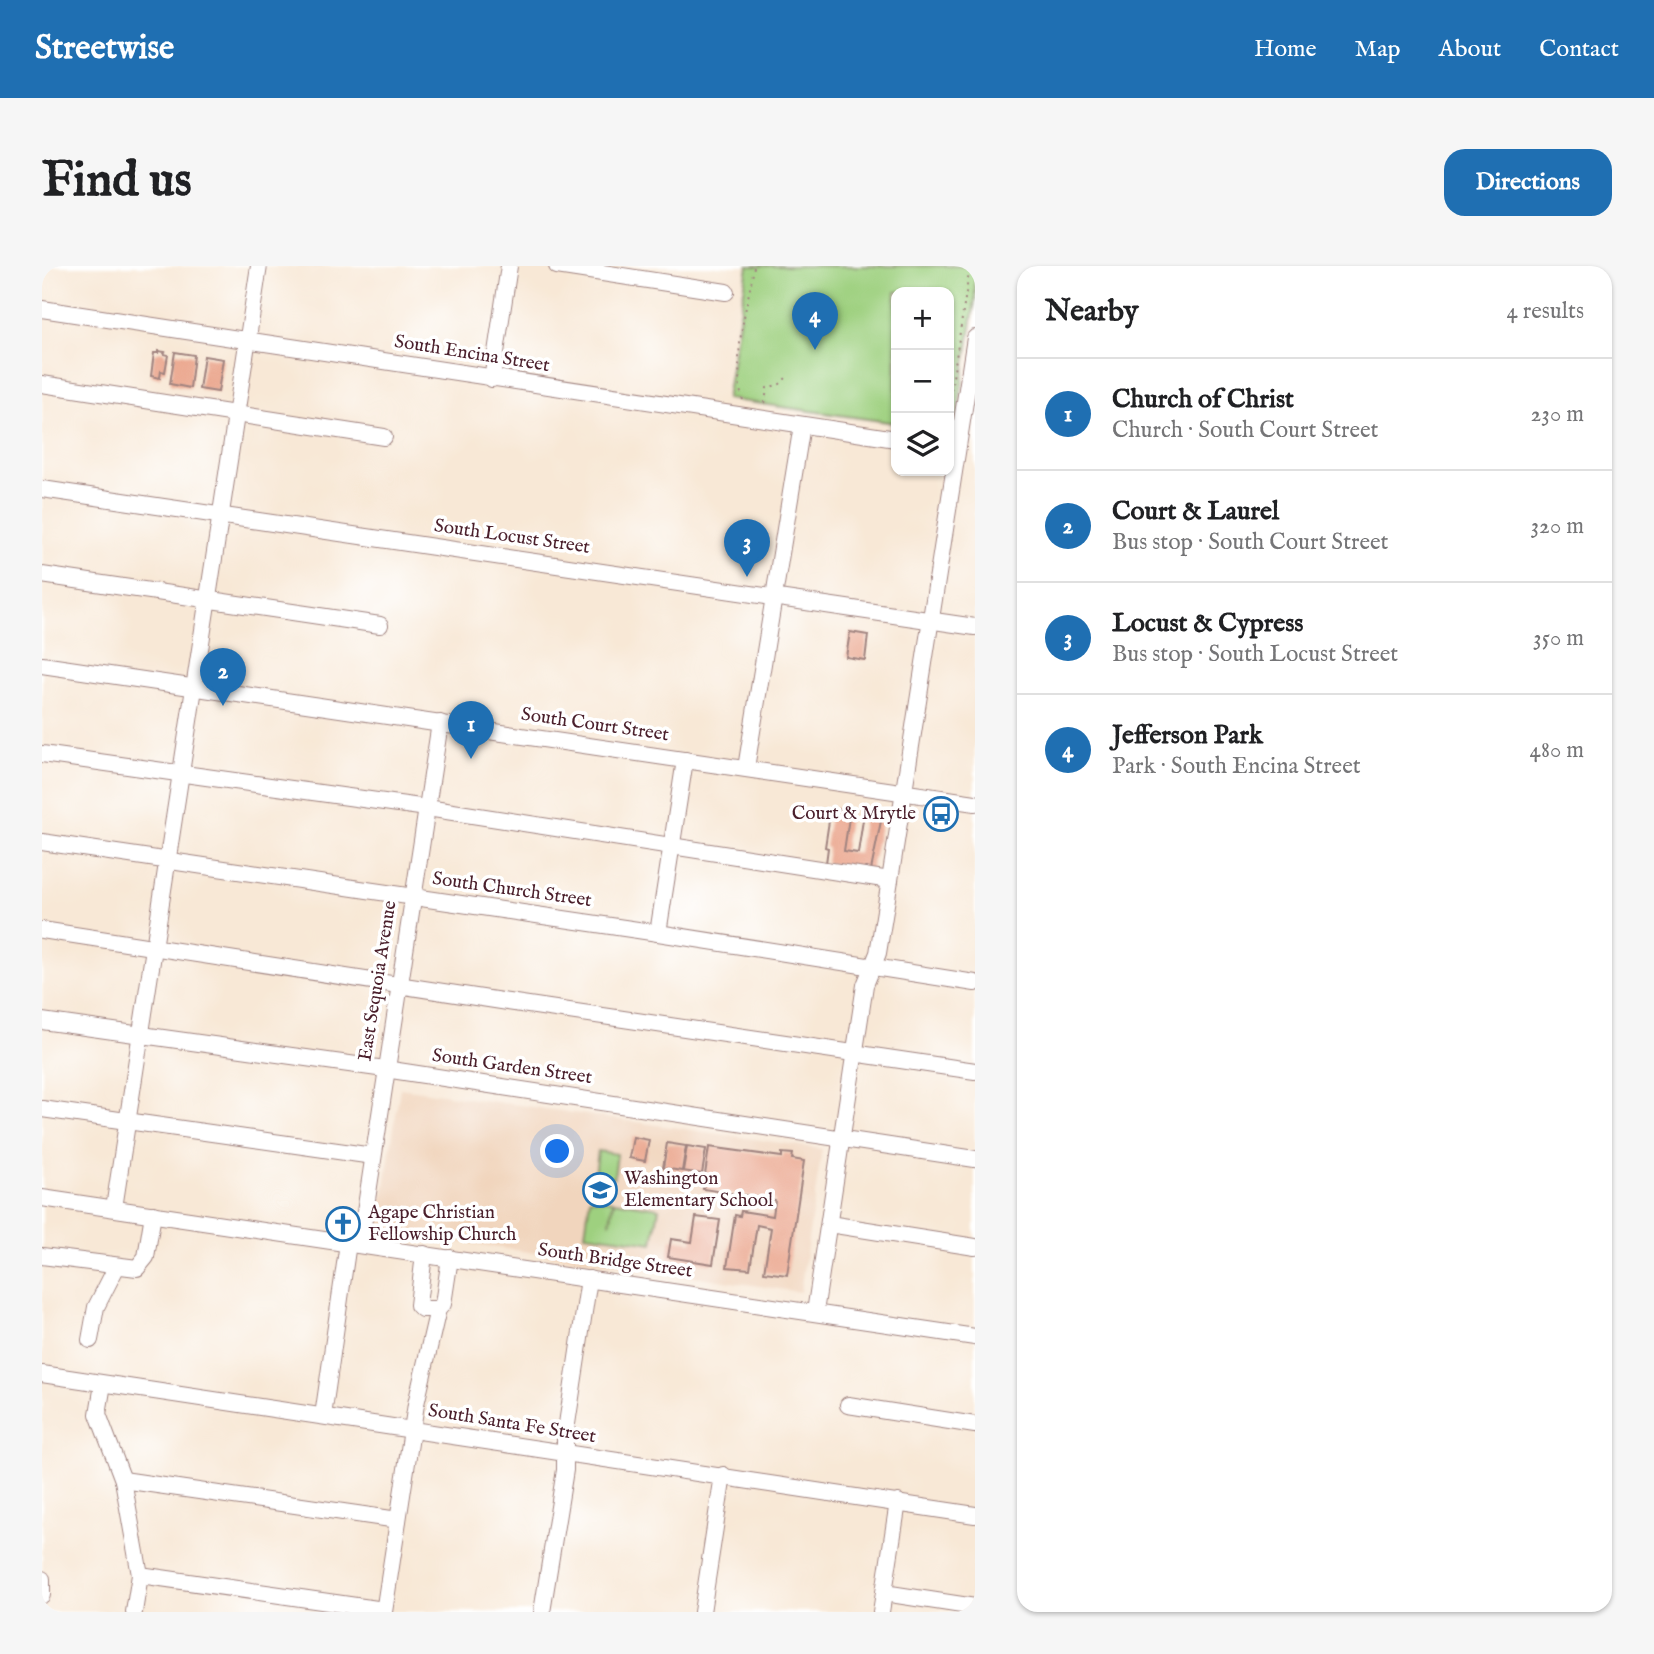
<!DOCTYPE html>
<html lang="en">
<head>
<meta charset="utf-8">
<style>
  body { margin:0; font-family:"IM FELL English",serif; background:#f6f6f6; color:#202124 }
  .controls { position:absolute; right:21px; top:21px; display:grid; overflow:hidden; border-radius:14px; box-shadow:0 2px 5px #0004 }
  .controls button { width:63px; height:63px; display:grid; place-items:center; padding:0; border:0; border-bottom:2px solid #e0e0e0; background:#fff; color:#202124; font:35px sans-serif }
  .you { position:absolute; left:516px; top:886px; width:24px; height:24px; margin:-18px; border:5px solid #fff; border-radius:50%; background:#1a73e8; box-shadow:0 0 0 10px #1a73e833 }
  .badge { display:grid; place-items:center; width:46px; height:46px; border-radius:50%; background:#1f6fb2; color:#fff; font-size:23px; font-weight:700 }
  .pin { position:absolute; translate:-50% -58px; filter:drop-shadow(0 2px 4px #0008) }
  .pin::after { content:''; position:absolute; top:37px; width:24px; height:21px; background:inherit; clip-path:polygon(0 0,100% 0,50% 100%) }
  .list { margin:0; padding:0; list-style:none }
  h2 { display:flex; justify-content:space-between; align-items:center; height:91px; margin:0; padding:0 28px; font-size:30px }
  h2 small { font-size:23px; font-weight:400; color:#757577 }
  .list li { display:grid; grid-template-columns:46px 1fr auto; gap:21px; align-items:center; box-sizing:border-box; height:112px; padding:0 28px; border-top:2px solid #e0e0e0 }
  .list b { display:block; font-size:26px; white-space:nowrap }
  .list p { margin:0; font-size:23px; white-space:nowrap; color:#757577 }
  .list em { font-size:23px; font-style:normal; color:#757577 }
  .icon { flex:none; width:38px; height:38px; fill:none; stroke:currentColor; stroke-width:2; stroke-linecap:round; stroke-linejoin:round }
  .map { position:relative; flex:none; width:933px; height:1346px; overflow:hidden; border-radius:21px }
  header { display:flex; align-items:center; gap:42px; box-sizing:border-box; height:98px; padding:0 35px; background:#1f6fb2; color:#fff }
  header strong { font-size:33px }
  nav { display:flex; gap:38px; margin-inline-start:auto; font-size:24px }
  .intro { display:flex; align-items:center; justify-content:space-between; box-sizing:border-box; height:168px; padding:0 42px }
  h1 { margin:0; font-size:49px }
  .button { padding:18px 32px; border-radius:21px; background:#1f6fb2; color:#fff; font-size:24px; font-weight:700 }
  main { display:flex; gap:42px; padding:0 42px }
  aside { flex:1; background:#fff; border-radius:21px; box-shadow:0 2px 5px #0004 }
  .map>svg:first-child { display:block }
</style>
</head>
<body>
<header>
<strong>Streetwise</strong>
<nav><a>Home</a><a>Map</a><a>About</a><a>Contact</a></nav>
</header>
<div class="intro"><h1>Find us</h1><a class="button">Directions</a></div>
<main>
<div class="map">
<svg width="933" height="1346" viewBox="0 0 933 1346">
  <rect width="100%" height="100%" fill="#fff"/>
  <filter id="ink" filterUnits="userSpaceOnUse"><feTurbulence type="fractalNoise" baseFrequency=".0143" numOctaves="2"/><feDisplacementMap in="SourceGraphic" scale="14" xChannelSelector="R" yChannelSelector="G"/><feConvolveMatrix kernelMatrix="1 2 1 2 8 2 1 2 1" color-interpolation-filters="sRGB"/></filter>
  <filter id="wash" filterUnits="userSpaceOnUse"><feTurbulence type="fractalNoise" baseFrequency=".00686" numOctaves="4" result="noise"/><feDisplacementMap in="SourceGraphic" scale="28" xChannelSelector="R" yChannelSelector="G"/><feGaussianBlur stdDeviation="1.57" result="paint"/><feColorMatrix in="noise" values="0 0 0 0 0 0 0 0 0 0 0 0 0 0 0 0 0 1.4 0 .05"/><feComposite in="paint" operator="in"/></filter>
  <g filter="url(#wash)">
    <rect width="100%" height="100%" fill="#f8e8d6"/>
    <!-- built -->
    <path fill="#f1d5bd" d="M358 822 780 883 758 1026 336 964Z"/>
    <!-- green -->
    <g fill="#9ed07f" stroke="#747855" stroke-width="2">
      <path d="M706 0H933V34L913 166 907 165V26H854V157L684 133Z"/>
      <path d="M556 885 575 888 572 911 553 908Z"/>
      <path d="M548 932 571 935 568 957 572 935 617 942 611 977 543 968Z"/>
    </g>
    <g id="blocks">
      <!-- building -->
      <g fill="#eba78f">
        <path d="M116 85 123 86 122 88 126 89 123 106 119 105 118 112 109 110 112 87H116Z"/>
        <path d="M133 86 152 89 148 122 128 118Z"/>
        <path d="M162 90 181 93 176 126 157 123Z"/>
        <path d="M808 366 826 369 823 394 804 391Z"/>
        <path d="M789 542 808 545 802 585 816 587 822 547 840 550 829 604 784 597 786 582 783 581Z"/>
        <path d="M591 871 607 874 603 895 587 892Z"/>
        <path d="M625 877 644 880 640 905 621 902Z"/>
        <path d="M645 880 664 883 660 908 641 905Z"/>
        <path d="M667 881 740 891V887L751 888 750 893 762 895 745 1009 722 1006 729 962 715 959 708 1003 685 1001 693 949 698 950 699 945 731 950 733 934 661 923Z"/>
        <path d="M654 951 678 954 671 998 626 991 629 973 650 976Z"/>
      </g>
    </g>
  </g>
  <g filter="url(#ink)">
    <use href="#blocks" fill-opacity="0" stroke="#a18480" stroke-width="2"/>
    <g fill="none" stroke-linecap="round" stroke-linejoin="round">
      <!-- minor casing -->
      <g stroke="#a18480" stroke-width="18">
        <g id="minor">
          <path d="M515 0 684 26"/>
          <path d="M0 43 854 173"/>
          <path d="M450 113 467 0"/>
          <path d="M0 118 342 171"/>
          <path d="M0 223 933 361"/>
          <path d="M0 309 338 359"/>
          <path d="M0 399 933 537"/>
          <path d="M0 488 385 542 848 614"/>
          <path d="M704 502 760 159"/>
          <path d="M0 576 616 667 933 717"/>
          <path d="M0 664 466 736 933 805"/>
          <path d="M616 667 643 494"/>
          <path d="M0 755 343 803 933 893"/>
          <path d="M0 843 331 890"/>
          <path d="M0 932 933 1071"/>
          <path d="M72 942 217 0"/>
          <path d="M787 958 933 981"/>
          <path d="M318 979 398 457"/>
          <path d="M382 988 376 1039 380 1043H396L401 1038 408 992"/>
          <path d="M0 990 95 1002 104 991 111 948"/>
          <path d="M773 1046 823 719 836 687 848 614 933 72"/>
          <path d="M48 1074 54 1041 75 1000"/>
          <path d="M0 1108 933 1249"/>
          <path d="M61 1118 56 1148 81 1214 98 1309 92 1346"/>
          <path d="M806 1139 933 1159"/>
          <path d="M281 1150 306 977"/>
          <path d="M81 1214 356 1254"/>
          <path d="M98 1309 342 1344"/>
          <path d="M0 1313V1329"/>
          <path d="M842 1327 933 1341"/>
          <path d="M342 1346 374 1138 396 1043"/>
          <path d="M500 1346 523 1204V1171L547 1013"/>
          <path d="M660 1346 681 1209"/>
          <path d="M839 1346 856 1236"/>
        </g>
      </g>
      <!-- path -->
      <g stroke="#a18480" stroke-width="2" stroke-dasharray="2 5" stroke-linecap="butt">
        <path d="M701 134C696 121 698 111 697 97 697 61 707 34 712 0"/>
        <path d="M723 137 725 122 738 118 747 109"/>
        <path d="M907 138 928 0"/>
      </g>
      <!-- minor -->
      <use href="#minor" stroke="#fff" stroke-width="16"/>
    </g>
  </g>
  <!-- icons -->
  <defs>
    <g id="bus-ring" transform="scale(1.75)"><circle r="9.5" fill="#fff" stroke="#1f6fb2" stroke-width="1.5"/><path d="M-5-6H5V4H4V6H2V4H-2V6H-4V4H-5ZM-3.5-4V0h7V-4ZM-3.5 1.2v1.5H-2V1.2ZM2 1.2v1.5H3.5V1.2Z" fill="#1f6fb2"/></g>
    <g id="school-ring" transform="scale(1.75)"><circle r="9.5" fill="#fff" stroke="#1f6fb2" stroke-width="1.5"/><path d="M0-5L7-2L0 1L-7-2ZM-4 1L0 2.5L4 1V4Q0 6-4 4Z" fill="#1f6fb2"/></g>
    <g id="church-ring" transform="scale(1.75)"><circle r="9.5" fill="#fff" stroke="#1f6fb2" stroke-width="1.5"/><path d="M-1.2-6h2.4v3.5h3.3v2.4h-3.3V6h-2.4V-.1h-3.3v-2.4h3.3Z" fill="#1f6fb2"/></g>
  </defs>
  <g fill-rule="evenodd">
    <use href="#bus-ring" x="899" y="548"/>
    <use href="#school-ring" x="558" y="924"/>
    <use href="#church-ring" x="301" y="958"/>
  </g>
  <g text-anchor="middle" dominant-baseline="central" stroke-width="7" stroke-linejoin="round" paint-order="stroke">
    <!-- street labels -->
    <g font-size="19" fill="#4a1f2b" stroke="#fff">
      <text transform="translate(430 88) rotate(9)">South Encina Street</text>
      <text transform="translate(470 271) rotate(8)">South Locust Street</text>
      <text transform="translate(553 459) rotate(8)">South Court Street</text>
      <text transform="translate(470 624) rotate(8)">South Church Street</text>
      <text transform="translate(336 715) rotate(-81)">East Sequoia Avenue</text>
      <text transform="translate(470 801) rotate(8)">South Garden Street</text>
      <text transform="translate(573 995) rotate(8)">South Bridge Street</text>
      <text transform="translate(470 1158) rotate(9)">South Santa Fe Street</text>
    </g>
    <!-- poi labels -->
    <g font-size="19" fill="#4a1f2b" stroke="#fff" text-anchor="start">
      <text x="874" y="548" text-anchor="end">Court &amp; Mrytle</text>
      <text x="582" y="913">Washington<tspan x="582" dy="22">Elementary School</tspan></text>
      <text x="326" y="947">Agape Christian<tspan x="326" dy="22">Fellowship Church</tspan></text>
    </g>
  </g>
</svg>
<div class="controls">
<button>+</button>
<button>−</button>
<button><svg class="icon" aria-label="layers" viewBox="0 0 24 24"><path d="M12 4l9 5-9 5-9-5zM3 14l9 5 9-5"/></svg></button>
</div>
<div class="you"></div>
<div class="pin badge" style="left:429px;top:493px">1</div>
<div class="pin badge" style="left:181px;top:440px">2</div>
<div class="pin badge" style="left:705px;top:311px">3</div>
<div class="pin badge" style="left:773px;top:84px">4</div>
</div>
<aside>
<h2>Nearby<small>4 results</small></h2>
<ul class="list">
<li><span class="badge">1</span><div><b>Church of Christ</b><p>Church · South Court Street</p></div><em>230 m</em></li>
<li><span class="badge">2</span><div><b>Court &amp; Laurel</b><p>Bus stop · South Court Street</p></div><em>320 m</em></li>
<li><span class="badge">3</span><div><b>Locust &amp; Cypress</b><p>Bus stop · South Locust Street</p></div><em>350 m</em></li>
<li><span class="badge">4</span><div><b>Jefferson Park</b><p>Park · South Encina Street</p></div><em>480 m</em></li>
</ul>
</aside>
</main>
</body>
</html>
